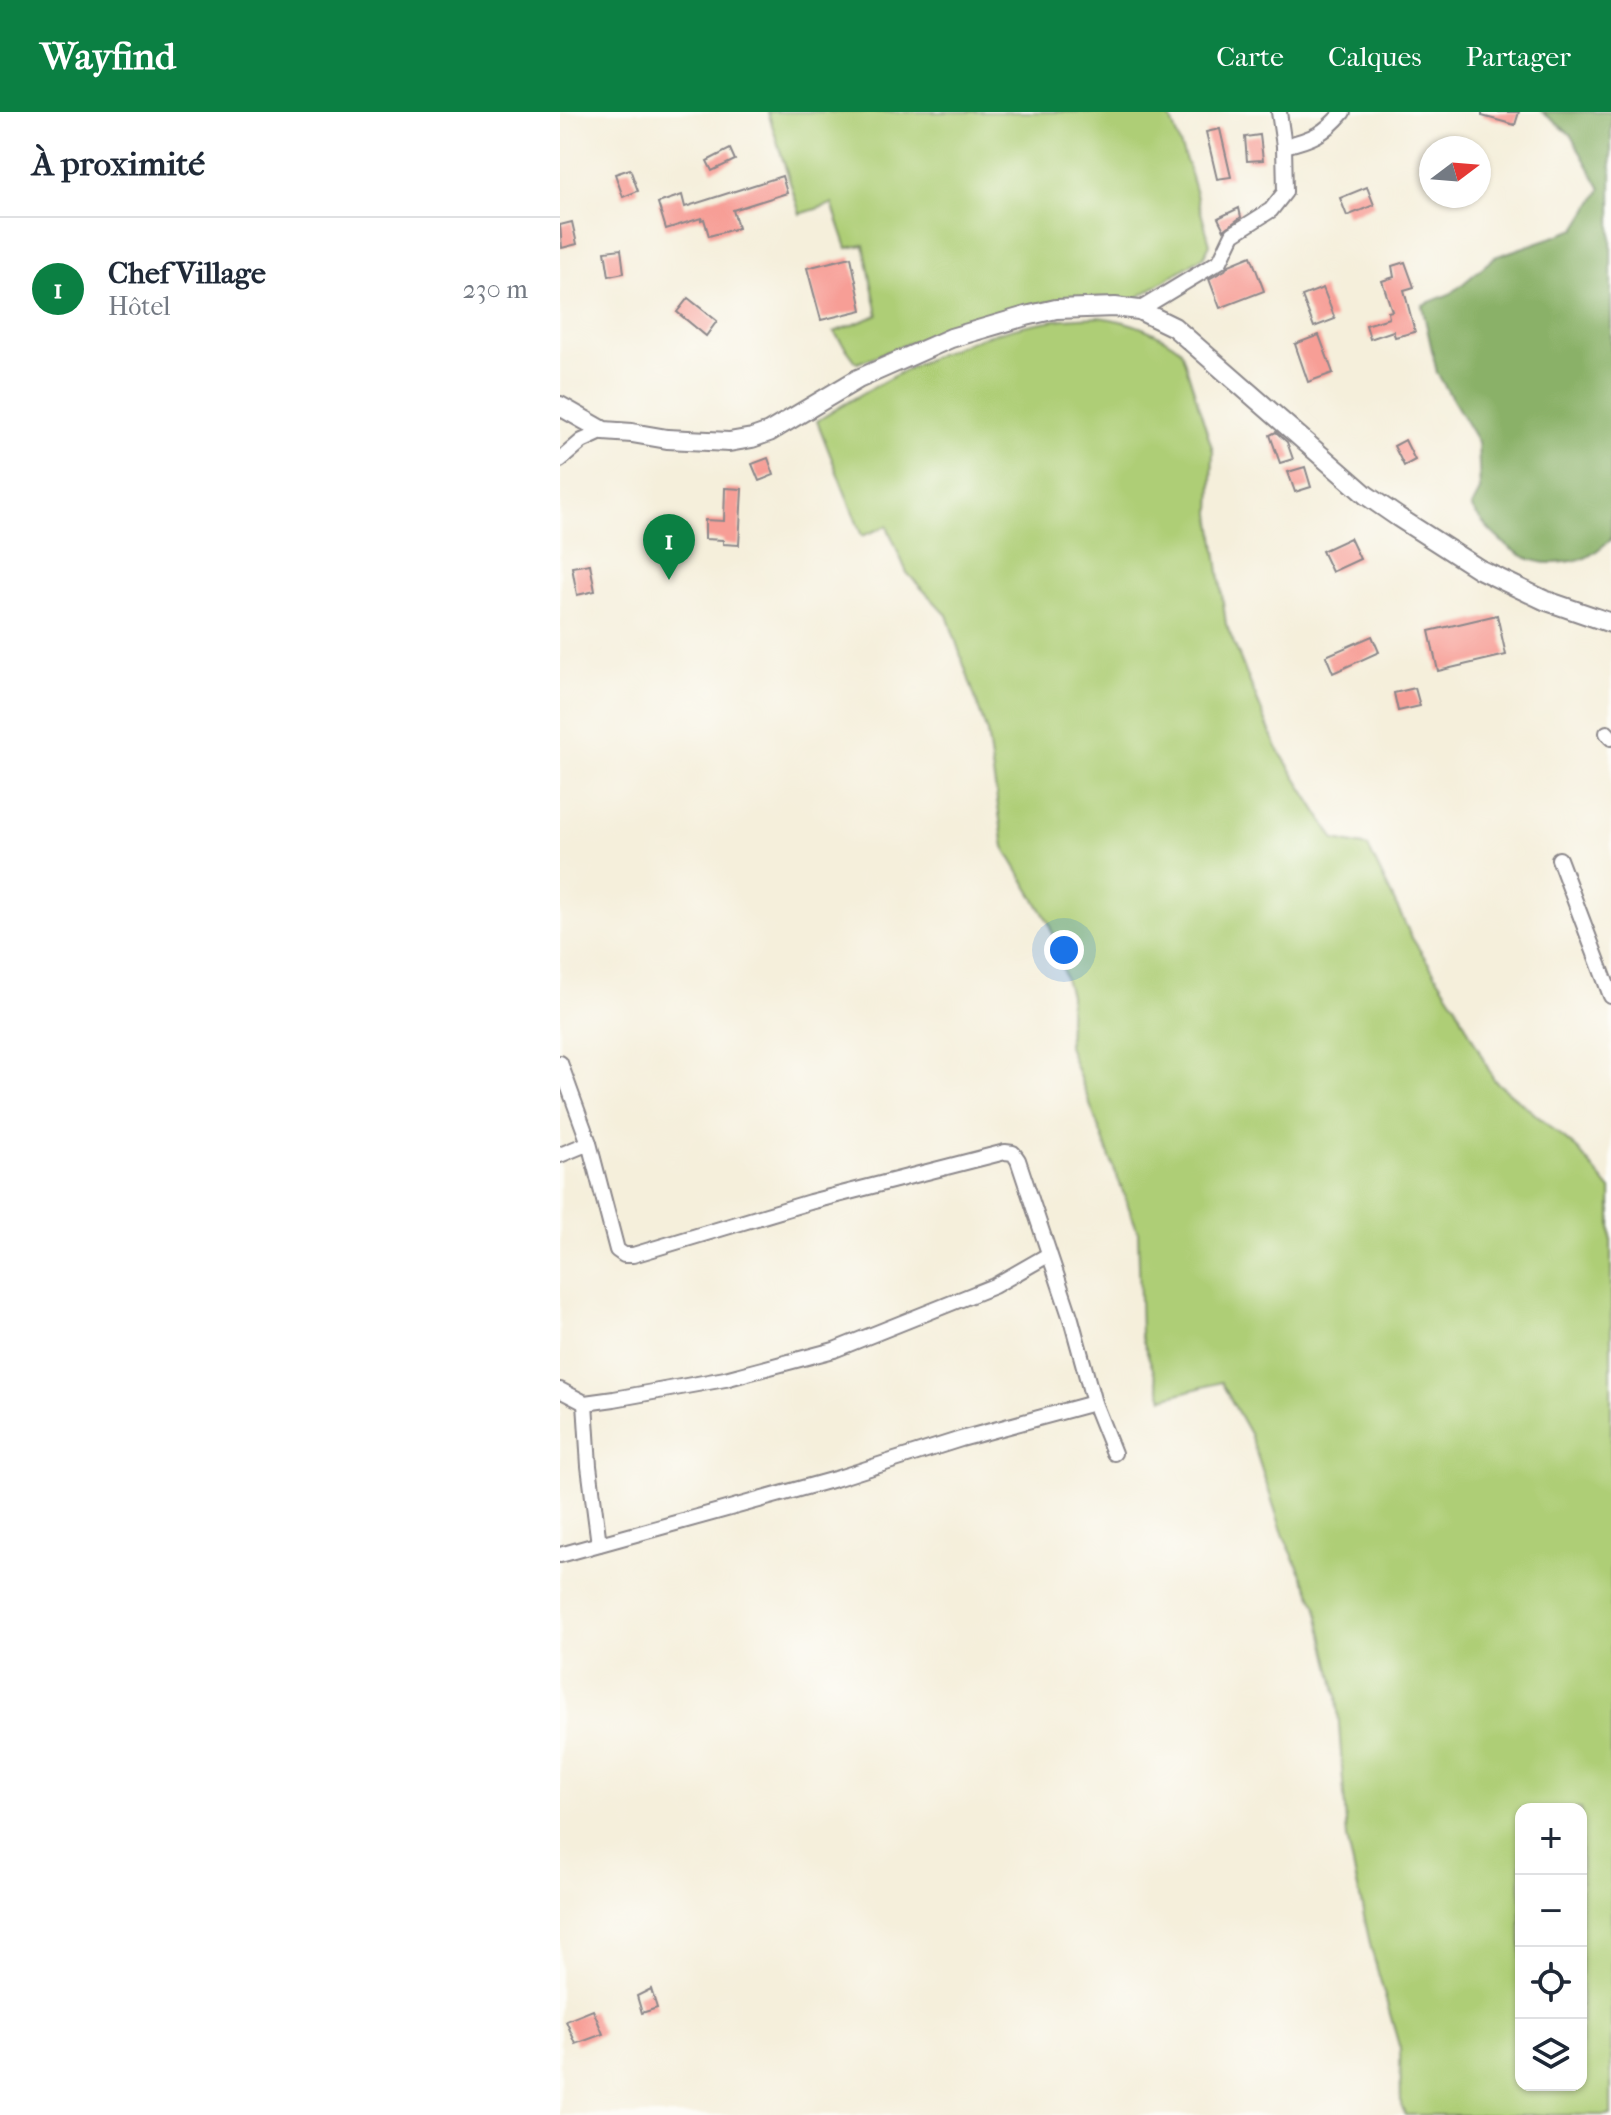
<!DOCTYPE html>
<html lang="fr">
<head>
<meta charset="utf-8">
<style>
  body { margin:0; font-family:"IM FELL French Canon",serif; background:#f6f6f7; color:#1f2937 }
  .controls { position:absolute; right:24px; bottom:24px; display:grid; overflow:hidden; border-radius:16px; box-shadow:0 2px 6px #0004 }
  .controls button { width:72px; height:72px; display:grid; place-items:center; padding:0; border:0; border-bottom:2px solid #e0e1e3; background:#fff; color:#1f2937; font:40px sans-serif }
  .compass { position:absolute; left:859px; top:24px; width:72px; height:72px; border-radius:50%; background:#fff; box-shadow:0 2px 6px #0004; rotate:74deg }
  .you { position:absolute; left:504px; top:838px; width:28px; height:28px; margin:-20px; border:6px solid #fff; border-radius:50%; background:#1a73e8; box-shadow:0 0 0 12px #1a73e833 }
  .badge { display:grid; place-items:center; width:52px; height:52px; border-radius:50%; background:#0b8043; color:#fff; font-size:26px; font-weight:700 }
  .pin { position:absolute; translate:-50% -66px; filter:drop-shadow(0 2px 4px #0008) }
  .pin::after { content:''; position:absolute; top:42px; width:28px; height:24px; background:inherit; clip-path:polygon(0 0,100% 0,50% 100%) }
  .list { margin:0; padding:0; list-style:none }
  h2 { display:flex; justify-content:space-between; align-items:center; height:104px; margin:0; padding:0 32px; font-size:34px }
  h2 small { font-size:26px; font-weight:400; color:#747a83 }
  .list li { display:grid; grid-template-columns:52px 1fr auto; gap:24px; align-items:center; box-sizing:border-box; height:144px; padding:0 32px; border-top:2px solid #e0e1e3 }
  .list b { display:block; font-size:30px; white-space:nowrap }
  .list p { margin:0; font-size:26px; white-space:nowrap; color:#747a83 }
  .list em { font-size:26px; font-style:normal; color:#747a83 }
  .icon { flex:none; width:44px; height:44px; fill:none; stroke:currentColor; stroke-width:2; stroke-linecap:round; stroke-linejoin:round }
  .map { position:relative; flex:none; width:1051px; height:2003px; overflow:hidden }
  header { display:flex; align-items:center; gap:48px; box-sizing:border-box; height:112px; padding:0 40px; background:#0b8043; color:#fff }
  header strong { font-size:38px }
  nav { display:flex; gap:44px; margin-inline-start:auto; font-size:28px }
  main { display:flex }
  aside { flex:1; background:#fff }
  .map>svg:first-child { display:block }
</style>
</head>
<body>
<header>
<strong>Wayfind</strong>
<nav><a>Carte</a><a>Calques</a><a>Partager</a></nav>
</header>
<main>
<aside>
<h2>À proximité<small></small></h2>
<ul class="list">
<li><span class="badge">1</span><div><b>Chef Village</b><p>Hôtel</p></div><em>230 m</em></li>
</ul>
</aside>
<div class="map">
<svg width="1051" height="2003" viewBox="0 0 1051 2003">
  <rect width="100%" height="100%" fill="#fdfcf7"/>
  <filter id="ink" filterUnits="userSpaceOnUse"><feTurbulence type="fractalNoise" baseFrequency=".0125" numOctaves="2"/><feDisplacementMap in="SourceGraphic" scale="16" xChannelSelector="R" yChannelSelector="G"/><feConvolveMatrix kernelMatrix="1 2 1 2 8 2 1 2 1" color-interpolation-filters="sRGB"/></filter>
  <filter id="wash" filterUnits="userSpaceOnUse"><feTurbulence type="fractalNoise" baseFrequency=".006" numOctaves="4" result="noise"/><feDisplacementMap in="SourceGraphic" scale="32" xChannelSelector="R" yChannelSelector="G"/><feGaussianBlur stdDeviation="1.8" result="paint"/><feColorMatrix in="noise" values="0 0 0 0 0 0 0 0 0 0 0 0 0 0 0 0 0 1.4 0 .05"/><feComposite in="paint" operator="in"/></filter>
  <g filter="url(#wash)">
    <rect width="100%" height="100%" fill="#f5efdb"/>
    <!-- green -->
    <g fill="#aece76" stroke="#687858" stroke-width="2" fill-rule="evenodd">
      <path d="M208 0H608L628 54 650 132 644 144 572 189C477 175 385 219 297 251L274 220 318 203 304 133 287 136 272 92 240 102Z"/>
      <path d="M539 205C569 209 597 219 621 238L653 339 651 402 666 512 716 634 775 728 808 735 852 826 895 892 934 968 1018 1038 1051 1078V2003H845L841 1993 840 1937 811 1836 787 1726 777 1584 756 1492 724 1425 690 1322 661 1270 603 1286 581 1223 578 1120 508 934 510 883 489 811 444 735 427 621 387 503 347 461 327 414 302 424 257 309C329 264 404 222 489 209 505 206 522 206 539 205ZM961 1697H1021V1973H961Z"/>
    </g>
    <!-- forest -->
    <path fill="#8ab167" stroke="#566a51" stroke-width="2" d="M982 0H1051V428C1043 433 1034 442 1025 446 1015 449 990 453 980 450 953 445 926 417 911 395L920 379 918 330 877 261 862 193 892 181 935 145 1016 117 1041 77 1010 22Z"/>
    <g id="blocks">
      <!-- building -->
      <g fill="#f79e96">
        <path d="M922 0H959L955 13 922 4Z"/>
        <path d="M660 17 671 65 657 67 646 20Z"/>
        <path d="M700 23 703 48 687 49 685 25Z"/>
        <path d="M170 37 175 48 152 59 147 49Z"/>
        <path d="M70 57 78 79 63 85 55 62Z"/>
        <path d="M222 64 227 81 173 98 178 116 149 124 144 107 141 108V106L106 117 98 91 122 83 125 95Z"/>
        <path d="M807 75 814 93 787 104 780 86Z"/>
        <path d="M679 96 681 105 664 118 658 106Z"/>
        <path d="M12 110 17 132 2 136 0 113Z"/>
        <path d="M61 137 64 161 49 164 45 139Z"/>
        <path d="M691 144 704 179 660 196 649 167 665 158 669 153Z"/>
        <path d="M291 145 302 198 261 208 247 156Z"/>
        <path d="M845 150 854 175 844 178 855 220 835 225 833 219 810 227 806 213 829 206 828 200 832 199 822 169 834 165 832 154Z"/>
        <path d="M763 176 775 207 754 215 742 184Z"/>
        <path d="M128 186 157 209 146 224 117 200Z"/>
        <path d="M759 223 773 261 748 270 735 232Z"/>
        <path d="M716 320 727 330 733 347 720 351 710 323Z"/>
        <path d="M845 328 855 348 844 354 834 334Z"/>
        <path d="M208 346 214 363 199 369 192 352Z"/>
        <path d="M745 355 751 375 735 380 728 360Z"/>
        <path d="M165 376 182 377 179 433 163 432V428L145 427V408L164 409Z"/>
        <path d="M790 426 800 447 772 460 762 439Z"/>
        <path d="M30 452 35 479 17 483 12 455Z"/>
        <path d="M937 503 946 543 878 559 869 519Z"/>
        <path d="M812 524 819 540 773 561 766 544Z"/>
        <path d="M855 576 860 594 838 599 834 581Z"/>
        <path d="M91 1877 97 1896 82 1901 77 1884Z"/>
        <path d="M33 1898 43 1922 16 1932 6 1909Z"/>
      </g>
    </g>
  </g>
  <g filter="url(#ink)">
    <use href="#blocks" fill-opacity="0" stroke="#8c888b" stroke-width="2"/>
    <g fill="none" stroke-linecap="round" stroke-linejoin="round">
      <!-- minor casing -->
      <g stroke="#8c888b" stroke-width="18">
        <g id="minor">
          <path d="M724 34C753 27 764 22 783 0"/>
          <path d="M579 198 660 149 673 122 711 98 725 80 724 34 719 0"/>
          <path d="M0 348 22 329 44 319"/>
          <path d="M1047 621 1051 626"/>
          <path d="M999 747 1051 884"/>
          <path d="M0 951 29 1031 57 1138 64 1143H73L250 1090 445 1040 453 1041 458 1048 511 1207 534 1291 554 1341"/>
          <path d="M0 1043 29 1031"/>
          <path d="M0 1278 25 1291 54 1287 165 1267 274 1238 434 1174 488 1143"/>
          <path d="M25 1291 29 1354 39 1432"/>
          <path d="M0 1443 275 1367 401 1327 534 1291"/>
        </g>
      </g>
      <!-- tertiary casing -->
      <g stroke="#8c888b" stroke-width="22">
        <path id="tertiary" d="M0 294 44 319 72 321 107 327 169 330 192 326 209 320 298 267 391 226 466 204 496 197 555 195 579 198 614 215 806 383 838 405 919 457 984 488 1051 511"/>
      </g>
      <!-- minor -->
      <use href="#minor" stroke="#fff" stroke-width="14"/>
      <!-- tertiary -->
      <use href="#tertiary" stroke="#fff" stroke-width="18"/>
    </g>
  </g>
</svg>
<div class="controls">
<button>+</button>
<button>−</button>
<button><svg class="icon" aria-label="locate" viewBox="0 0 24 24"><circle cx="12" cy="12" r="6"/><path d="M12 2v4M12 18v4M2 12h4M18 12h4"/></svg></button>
<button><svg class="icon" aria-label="layers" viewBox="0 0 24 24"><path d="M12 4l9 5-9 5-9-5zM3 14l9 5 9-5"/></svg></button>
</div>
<svg class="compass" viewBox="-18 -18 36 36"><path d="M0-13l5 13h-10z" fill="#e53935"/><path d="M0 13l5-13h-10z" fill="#747a83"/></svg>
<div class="you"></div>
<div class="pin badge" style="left:109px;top:468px">1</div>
</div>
</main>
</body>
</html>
